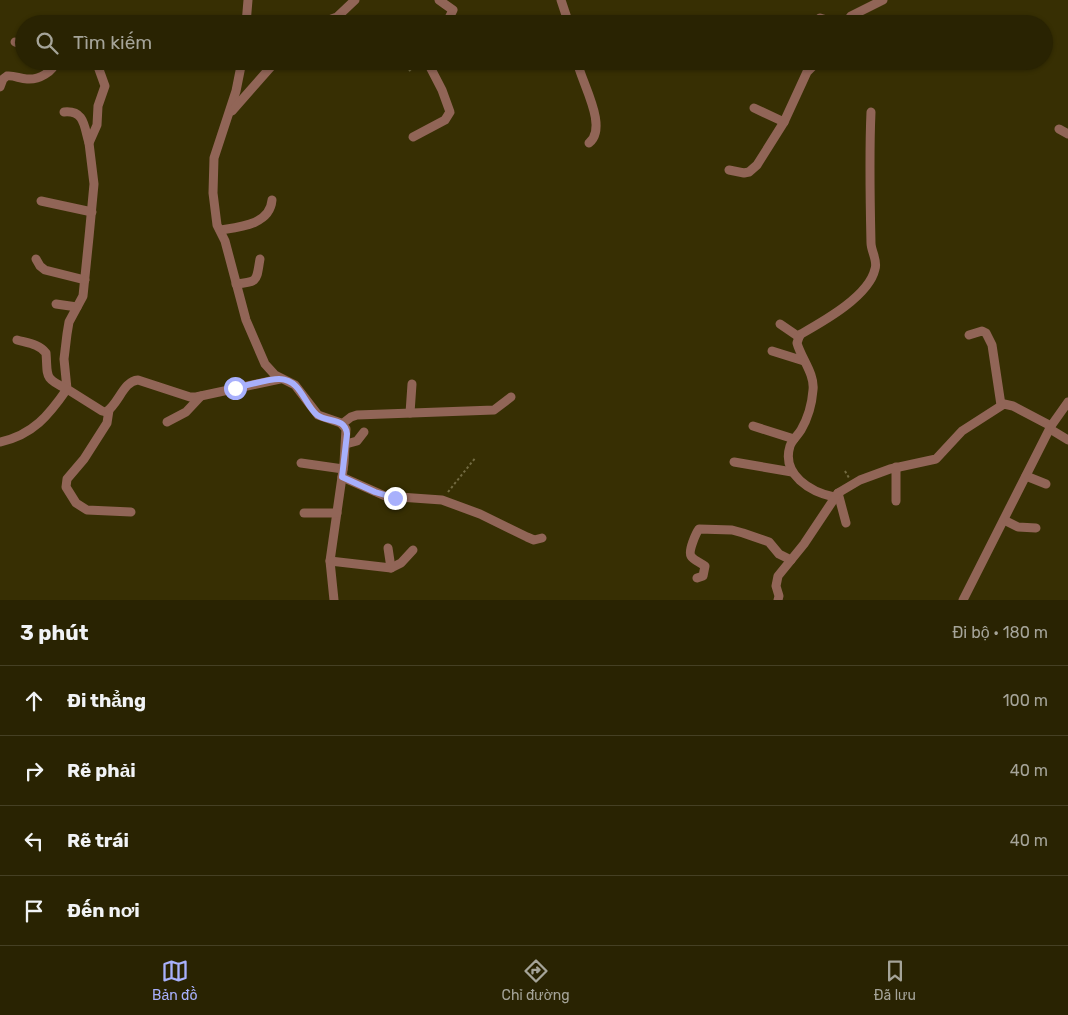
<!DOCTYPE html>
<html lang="vi">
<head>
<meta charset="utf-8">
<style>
  body { margin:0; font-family:Rubik,sans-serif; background:#352f11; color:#f1f3f6 }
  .stop { position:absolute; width:15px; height:15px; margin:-11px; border:4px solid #a8b0fc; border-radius:50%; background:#fff }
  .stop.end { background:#a8b0fc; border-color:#fff; box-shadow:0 1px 5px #0008 }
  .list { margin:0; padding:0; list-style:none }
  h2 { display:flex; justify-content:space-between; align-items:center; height:65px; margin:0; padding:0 20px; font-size:21px }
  h2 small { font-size:16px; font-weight:400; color:#a5a499 }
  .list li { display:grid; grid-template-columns:32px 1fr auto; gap:15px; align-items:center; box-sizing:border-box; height:70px; padding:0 20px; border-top:1px solid #454024 }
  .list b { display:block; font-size:19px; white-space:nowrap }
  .list em { font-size:16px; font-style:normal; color:#a5a499 }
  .icon { flex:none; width:28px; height:28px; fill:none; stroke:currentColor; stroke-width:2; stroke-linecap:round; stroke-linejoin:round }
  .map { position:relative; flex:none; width:1068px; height:600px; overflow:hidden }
  .search { position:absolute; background:#292302; box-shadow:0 1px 4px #0004; left:15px; right:15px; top:15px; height:55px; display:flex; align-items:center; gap:12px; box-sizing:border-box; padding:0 18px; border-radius:28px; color:#a5a499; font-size:19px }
  .sheet { height:345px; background:#292302 }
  nav { display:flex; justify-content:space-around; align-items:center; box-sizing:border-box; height:70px; border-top:1px solid #454024; background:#292302; font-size:14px; color:#a5a499 }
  nav a { display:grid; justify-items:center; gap:2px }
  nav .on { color:#a8b0fc }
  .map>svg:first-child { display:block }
</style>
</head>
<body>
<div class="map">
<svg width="1068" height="600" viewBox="0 0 1068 600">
  <rect width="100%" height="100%" fill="#372f03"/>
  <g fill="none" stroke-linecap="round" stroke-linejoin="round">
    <!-- path -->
    <g stroke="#726a41" stroke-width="2" stroke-dasharray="2.5 2.5" stroke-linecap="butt">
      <path d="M409 71 418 63"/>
      <path d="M845 471 849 478"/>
      <path d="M448 492 476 457"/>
    </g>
    <!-- minor -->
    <g stroke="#916557" stroke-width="9">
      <path d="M439 0 453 10 446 24"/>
      <path d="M561 0 569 24"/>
      <path d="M820 18 840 24"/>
      <path d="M246 24 248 0"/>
      <path d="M318 24 337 17 355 0"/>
      <path d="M845 24 851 16 883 0"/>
      <path d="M15 42 24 46"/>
      <path d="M96 61 105 86 98 106 97 125 89 143 94 184 89 237 83 296 69 322 67 334 64 359 67 389 102 411 106 412C119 404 123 381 138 380L190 397H196L280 379"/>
      <path d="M242 61 236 91 214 158 213 193 217 225 225 241 246 320 265 364 275 375 295 385 318 415 341 423 346 429 344 463 330 561 334 600"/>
      <path d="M577 61C581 82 609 127 589 143"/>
      <path d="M0 87 3 79 7 76C14 75 20 79 27 79 39 80 53 72 56 61"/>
      <path d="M754 108 784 122"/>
      <path d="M232 111 276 61"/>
      <path d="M64 112C85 110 84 127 89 143"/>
      <path d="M1059 129 1068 134"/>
      <path d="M413 137 445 120 450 112 442 90 427 61"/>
      <path d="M729 170 744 173 749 172 757 165 784 122 807 72 818 61"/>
      <path d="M41 201 92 212"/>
      <path d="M220 230C239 227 270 225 272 200"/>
      <path d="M36 259 40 266 45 270 85 280"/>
      <path d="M236 284C259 282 256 281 260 259"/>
      <path d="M56 304 77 307"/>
      <path d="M780 324 799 337"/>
      <path d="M969 335 982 331 986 333 992 345 1001 405"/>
      <path d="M772 351 804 361"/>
      <path d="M109 410 107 423 84 459 67 479 66 487 76 503 87 510 131 512"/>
      <path d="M410 413 412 384"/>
      <path d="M167 422 186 412 201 396"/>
      <path d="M342 424 351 417 357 415 494 410 511 397"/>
      <path d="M753 426 794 439"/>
      <path d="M1050 429 1068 440"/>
      <path d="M0 442C33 435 49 415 67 389 43 378 48 376 46 353 39 344 27 343 17 340"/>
      <path d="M346 444 357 441 364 432"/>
      <path d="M734 462 792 472"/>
      <path d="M301 463 343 469"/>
      <path d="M1026 476 1046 484"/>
      <path d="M342 477 385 496 442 500 480 514 527 537 534 540 542 538"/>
      <path d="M838 493 846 523"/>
      <path d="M834 497C811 492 781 475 790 446 792 440 798 435 801 430 808 418 812 403 813 390 815 374 801 358 797 343L799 337 801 334C824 321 869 296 875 269 878 261 871 251 871 243 870 199 869 156 871 112"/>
      <path d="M896 501V467"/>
      <path d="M304 513H337"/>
      <path d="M1004 520 1018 527 1036 528"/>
      <path d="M388 548 391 568"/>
      <path d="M330 561 391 568 401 563 413 550"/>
      <path d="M697 578 703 576 705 566C701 563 693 560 691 556 688 551 696 533 699 529L732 530 743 533 769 542 779 554 791 560"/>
      <path d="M778 600 779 596 776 586 778 576 804 544 838 493 860 480 890 469 936 459 962 431 1004 404 1013 406 1051 426"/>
      <path d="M963 600 1051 426 1068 402"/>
    </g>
  </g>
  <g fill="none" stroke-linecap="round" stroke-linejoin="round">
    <!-- route -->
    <path stroke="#a8b0fc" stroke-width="6" d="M235 388C244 386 272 378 280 379 301 380 304 404 317 415 328 423 345 417 347 434L342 477 375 492 395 498"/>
  </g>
</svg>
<div class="stop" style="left:235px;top:388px"></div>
<div class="stop end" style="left:395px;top:498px"></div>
<div class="search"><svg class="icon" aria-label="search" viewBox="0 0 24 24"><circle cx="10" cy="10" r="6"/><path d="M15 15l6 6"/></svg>Tìm kiếm</div>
</div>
<section class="sheet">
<h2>3 phút<small>Đi bộ · 180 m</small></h2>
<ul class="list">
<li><svg class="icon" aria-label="ahead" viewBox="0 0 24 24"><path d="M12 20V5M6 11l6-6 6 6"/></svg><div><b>Đi thẳng</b></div><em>100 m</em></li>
<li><svg class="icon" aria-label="right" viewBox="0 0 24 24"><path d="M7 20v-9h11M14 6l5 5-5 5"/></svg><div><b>Rẽ phải</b></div><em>40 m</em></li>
<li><svg class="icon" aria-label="left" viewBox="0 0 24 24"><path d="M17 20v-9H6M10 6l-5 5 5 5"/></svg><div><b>Rẽ trái</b></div><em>40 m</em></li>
<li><svg class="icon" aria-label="arrive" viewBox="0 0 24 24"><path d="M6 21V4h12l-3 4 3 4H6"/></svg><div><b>Đến nơi</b></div></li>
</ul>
</section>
<nav>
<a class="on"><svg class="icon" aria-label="map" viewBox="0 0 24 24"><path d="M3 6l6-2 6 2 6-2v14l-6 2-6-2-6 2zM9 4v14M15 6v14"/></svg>Bản đồ</a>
<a><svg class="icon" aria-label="directions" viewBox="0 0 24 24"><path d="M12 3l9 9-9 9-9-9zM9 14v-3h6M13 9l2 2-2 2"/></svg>Chỉ đường</a>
<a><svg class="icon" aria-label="saved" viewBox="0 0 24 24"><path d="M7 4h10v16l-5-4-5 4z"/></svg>Đã lưu</a>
</nav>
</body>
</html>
